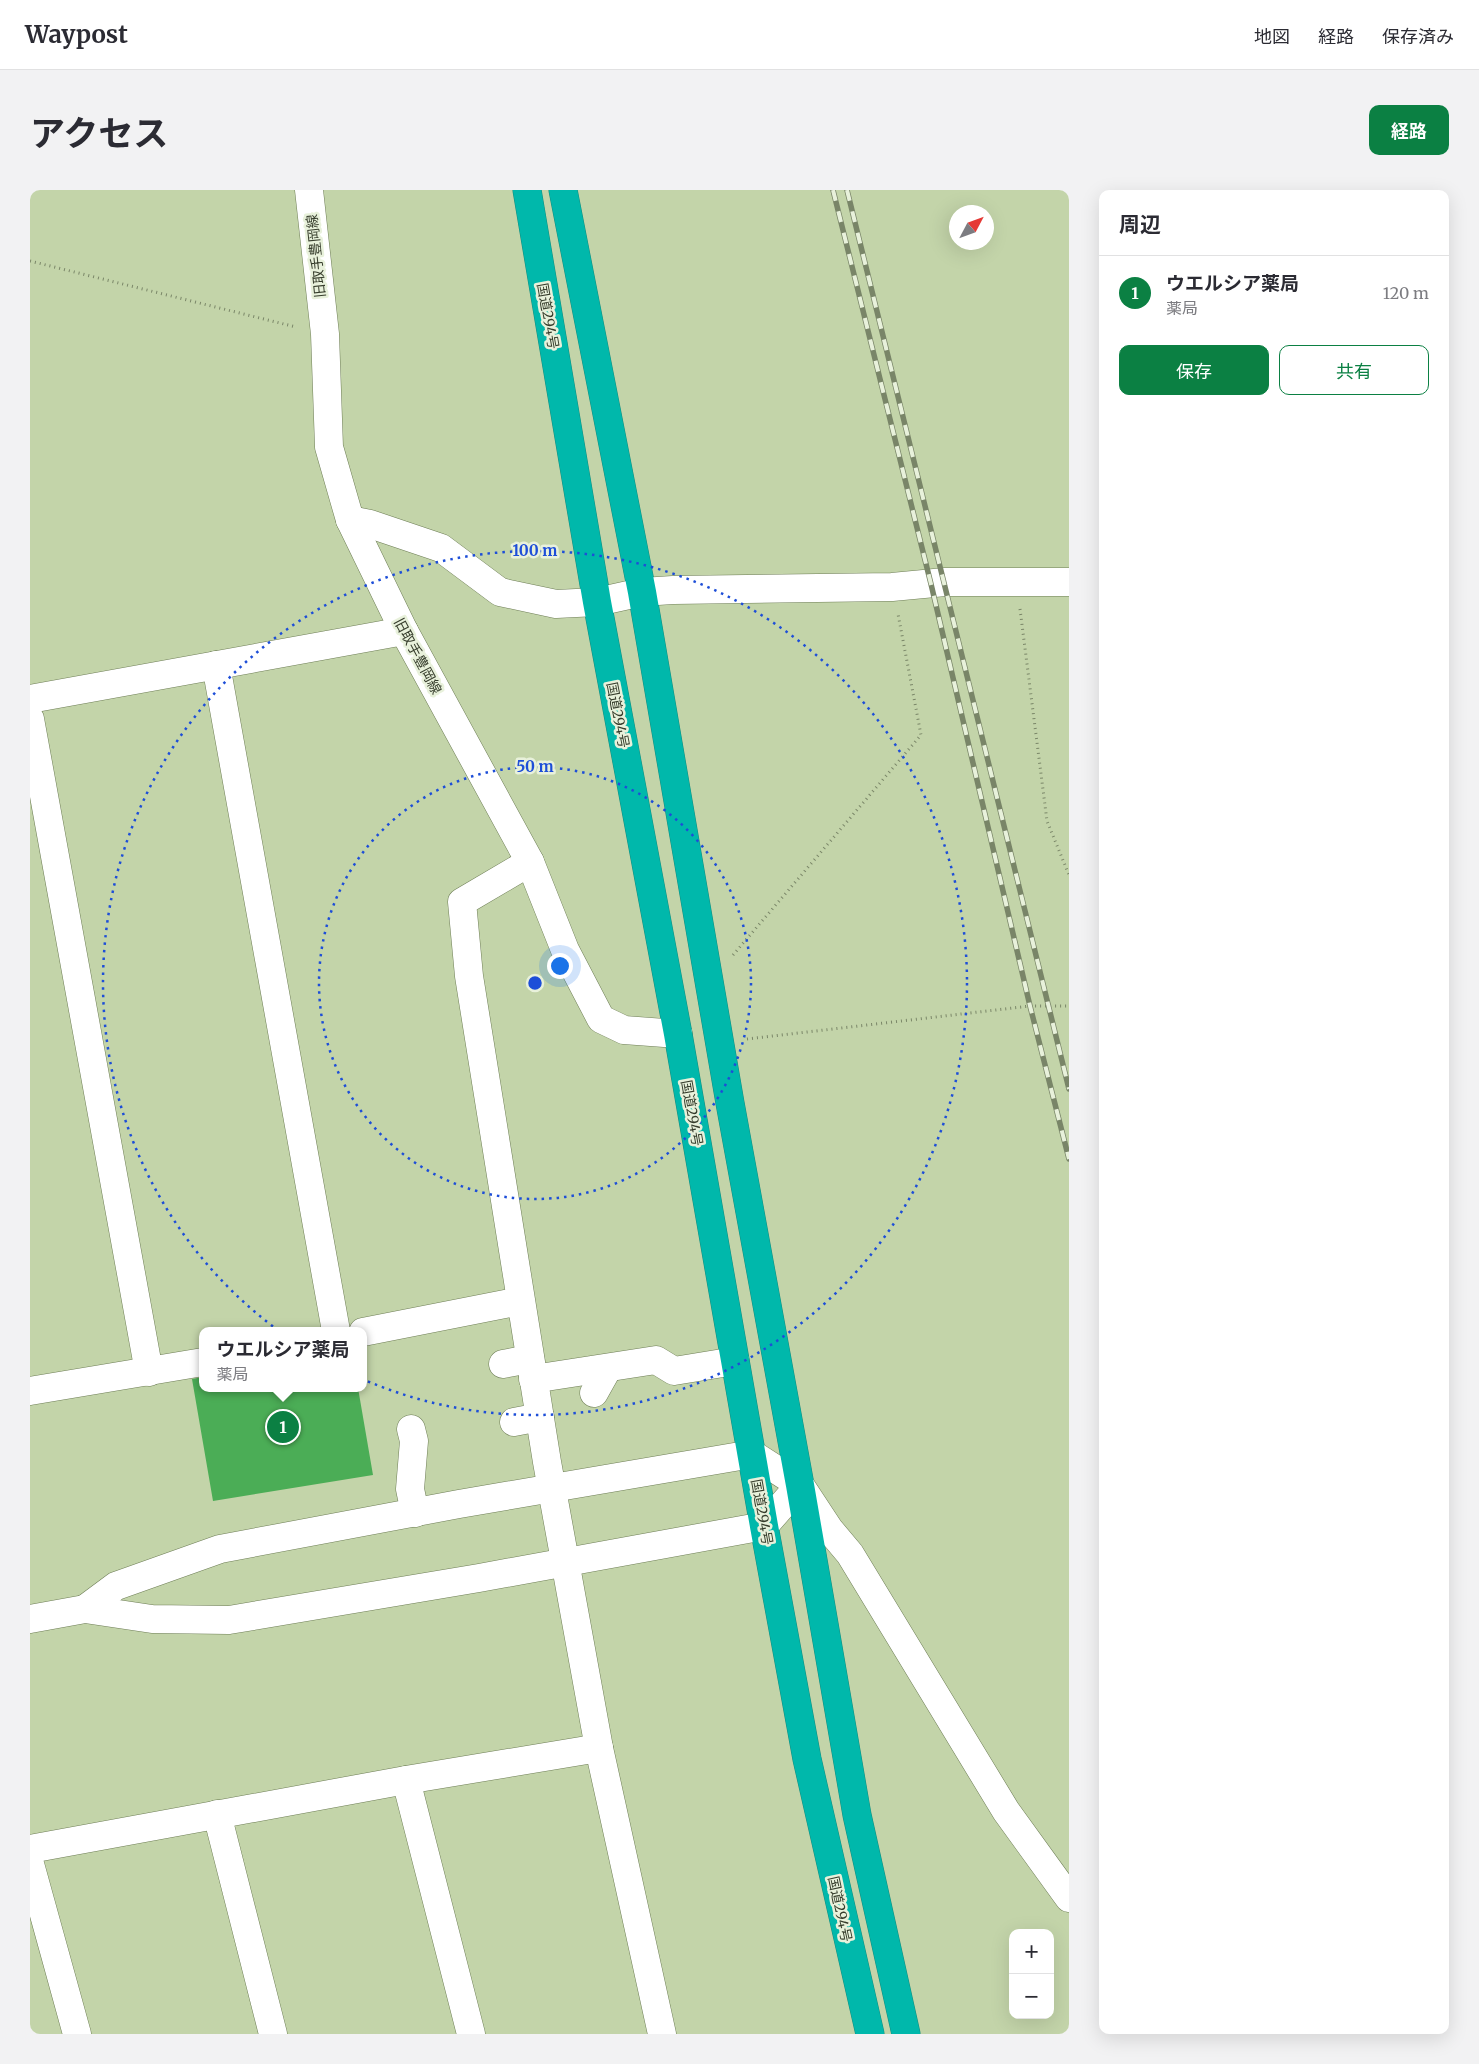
<!DOCTYPE html>
<html lang="ja">
<head>
<meta charset="utf-8">
<style>
  body { margin:0; font-family:Merriweather,"Noto Sans JP",serif; background:#f2f2f3; color:#2b2b33 }
  .controls { position:absolute; right:15px; bottom:15px; display:grid; overflow:hidden; border-radius:10px; box-shadow:0 5px 20px #0002 }
  .controls button { width:45px; height:45px; display:grid; place-items:center; padding:0; border:0; border-bottom:1px solid #e1e1e2; background:#fff; color:#2b2b33; font:25px sans-serif }
  .compass { position:absolute; left:919px; top:15px; width:45px; height:45px; border-radius:50%; background:#fff; box-shadow:0 5px 20px #0002; rotate:49deg }
  .you { position:absolute; left:529px; top:775px; width:18px; height:18px; margin:-12px; border:4px solid #fff; border-radius:50%; background:#1a73e8; box-shadow:0 0 0 8px #1a73e833 }
  .badge { display:grid; place-items:center; width:32px; height:32px; border-radius:50%; background:#0b8043; color:#fff; font-size:16px; font-weight:700 }
  .pin { position:absolute; translate:-50% -50%; border:2px solid #fff; box-shadow:0 1px 5px #0006 }
  .popup { position:absolute; left:169px; top:1137px; width:168px; height:65px; box-sizing:border-box; display:grid; place-content:center; border-radius:10px; background:#fff; filter:drop-shadow(0 1px 4px #0005); font-size:16px; white-space:nowrap; color:#7c7c81 }
  .popup b { font-size:19px; color:#2b2b33 }
  .popup::after { content:''; position:absolute; left:50%; top:100%; margin-left:-10px; border:10px solid transparent; border-top-color:#fff }
  .list { margin:0; padding:0; list-style:none }
  h2 { display:flex; justify-content:space-between; align-items:center; height:65px; margin:0; padding:0 20px; font-size:21px }
  h2 small { font-size:16px; font-weight:400; color:#7c7c81 }
  .list li { display:grid; grid-template-columns:32px 1fr auto; gap:15px; align-items:center; box-sizing:border-box; height:75px; padding:0 20px; border-top:1px solid #e1e1e2 }
  .list b { display:block; font-size:19px; white-space:nowrap }
  .list p { margin:0; font-size:16px; white-space:nowrap; color:#7c7c81 }
  .list em { font-size:16px; font-style:normal; color:#7c7c81 }
  .actions { display:flex; gap:10px; padding:15px 20px }
  .actions a { flex:1; padding:11px 0; border:1px solid #0b8043; border-radius:10px; text-align:center; font-size:18px; color:#0b8043 }
  .actions .main { background:#0b8043; color:#fff }
  .map { position:relative; flex:none; width:1039px; height:1844px; overflow:hidden; border-radius:10px }
  header { display:flex; align-items:center; gap:30px; box-sizing:border-box; height:70px; padding:0 25px; background:#fff; border-bottom:1px solid #e1e1e2 }
  header strong { font-size:24px }
  nav { display:flex; gap:28px; margin-inline-start:auto; font-size:18px }
  .intro { display:flex; align-items:center; justify-content:space-between; box-sizing:border-box; height:120px; padding:0 30px }
  h1 { margin:0; font-size:35px }
  .button { padding:12px 22px; border-radius:10px; background:#0b8043; color:#fff; font-size:18px; font-weight:700 }
  main { display:flex; gap:30px; padding:0 30px }
  aside { flex:1; background:#fff; border-radius:10px; box-shadow:0 5px 20px #0002 }
  .map>svg:first-child { display:block }
</style>
</head>
<body>
<header>
<strong>Waypost</strong>
<nav><a>地図</a><a>経路</a><a>保存済み</a></nav>
</header>
<div class="intro"><h1>アクセス</h1><a class="button">経路</a></div>
<main>
<div class="map">
<svg width="1039" height="1844" viewBox="0 0 1039 1844">
  <rect width="100%" height="100%" fill="#c3d4a9"/>
  <!-- building -->
  <path fill="#4bad56" d="M173 1187V1198H328L343 1285 183 1311 162 1189Z"/>
  <g fill="none" stroke-linecap="round" stroke-linejoin="round">
    <!-- minor casing -->
    <g stroke="#6e7e56" stroke-width="29">
      <g id="minor">
        <path d="M279 0 295 144 299 257 320 330 374 441 500 672 535 760 571 829 594 840 648 844"/>
        <path d="M320 330 340 334 411 358 470 402 526 414 567 412 612 402 643 400 862 397 915 392H1039"/>
        <path d="M186 475 306 1141"/>
        <path d="M0 509 374 441"/>
        <path d="M0 529 119 1182"/>
        <path d="M500 672 432 712 439 786 517 1272 569 1558 632 1844"/>
        <path d="M333 1142 490 1111"/>
        <path d="M473 1174 500 1169"/>
        <path d="M503 1189 626 1170 644 1181 705 1171"/>
        <path d="M0 1201 173 1172"/>
        <path d="M564 1203 578 1178"/>
        <path d="M484 1232 510 1227"/>
        <path d="M381 1239 384 1251 380 1299 385 1323"/>
        <path d="M55 1419 86 1396 190 1359 429 1314 722 1264 770 1295 799 1339 820 1364 976 1621 1039 1708"/>
        <path d="M0 1429 55 1419 122 1429 199 1430 449 1388 734 1336 770 1295"/>
        <path d="M376 1590 441 1844"/>
        <path d="M187 1624 243 1844"/>
        <path d="M0 1659 376 1590 569 1558"/>
        <path d="M0 1674 47 1844"/>
      </g>
    </g>
    <!-- highway casing -->
    <g stroke="#138d7f" stroke-width="29">
      <g id="highway">
        <path d="M497 0 567 412 648 844 734 1336 777 1569 840 1844"/>
        <path d="M533 0 612 402 700 913 770 1295 827 1625 876 1844"/>
      </g>
    </g>
    <!-- path -->
    <g stroke="#7a8668" stroke-width="3" stroke-dasharray="1 4" stroke-linecap="butt">
      <path d="M0 71 266 137"/>
      <path d="M990 419 1017 631 1039 685"/>
      <path d="M703 765 891 545 868 424"/>
      <path d="M717 849 1000 816H1039"/>
    </g>
    <!-- minor -->
    <use href="#minor" stroke="#fff" stroke-width="28"/>
    <!-- highway -->
    <use href="#highway" stroke="#00b8ab" stroke-width="28"/>
    <!-- rail casing -->
    <g stroke="#798568" stroke-width="5.5">
      <g id="rail">
        <path d="M803 0 901 394 1000 816 1039 969"/>
        <path d="M817 0 1039 899"/>
      </g>
    </g>
    <!-- rail -->
    <use href="#rail" stroke="#e8f1db" stroke-width="4" stroke-dasharray="11" stroke-linecap="butt"/>
  </g>
  <!-- distance rings -->
  <g fill="none" stroke="#1d4ed8" stroke-width="2.5" stroke-dasharray="2.5 5">
    <circle cx="505" cy="793" r="216"/>
    <circle cx="505" cy="793" r="432"/>
  </g>
  <g text-anchor="middle" dominant-baseline="central" stroke-width="5" stroke-linejoin="round" paint-order="stroke">
    <!-- street labels -->
    <g font-size="14" fill="#363d2c" stroke="#e8f1db">
      <text transform="translate(286 66) rotate(-96)">旧取手豊岡線</text>
      <text transform="translate(518 126) rotate(80)">国道294号</text>
      <text transform="translate(388 466) rotate(62)">旧取手豊岡線</text>
      <text transform="translate(588 525) rotate(79)">国道294号</text>
      <text transform="translate(662 923) rotate(80)">国道294号</text>
      <text transform="translate(732 1322) rotate(80)">国道294号</text>
      <text transform="translate(810 1719) rotate(78)">国道294号</text>
    </g>
  </g>
  <circle cx="505" cy="793" r="8" fill="#1d4ed8" stroke="#e8f1db" stroke-width="2.5"/>
  <g font-size="15" text-anchor="middle" font-weight="bold" fill="#1d4ed8" stroke="#e8f1db" stroke-width="5" stroke-linejoin="round" paint-order="stroke">
    <text x="505" y="366">100 m</text>
    <text x="505" y="582">50 m</text>
  </g>
</svg>
<div class="controls">
<button>+</button>
<button>−</button>
</div>
<svg class="compass" viewBox="-18 -18 36 36"><path d="M0-13l5 13h-10z" fill="#e53935"/><path d="M0 13l5-13h-10z" fill="#7c7c81"/></svg>
<div class="you"></div>
<div class="pin badge" style="left:253px;top:1237px">1</div>
<div class="popup"><b>ウエルシア薬局</b>薬局</div>
</div>
<aside>
<h2>周辺<small></small></h2>
<ul class="list">
<li><span class="badge">1</span><div><b>ウエルシア薬局</b><p>薬局</p></div><em>120 m</em></li>
</ul>
<div class="actions"><a class="main">保存</a><a>共有</a></div>
</aside>
</main>
</body>
</html>
